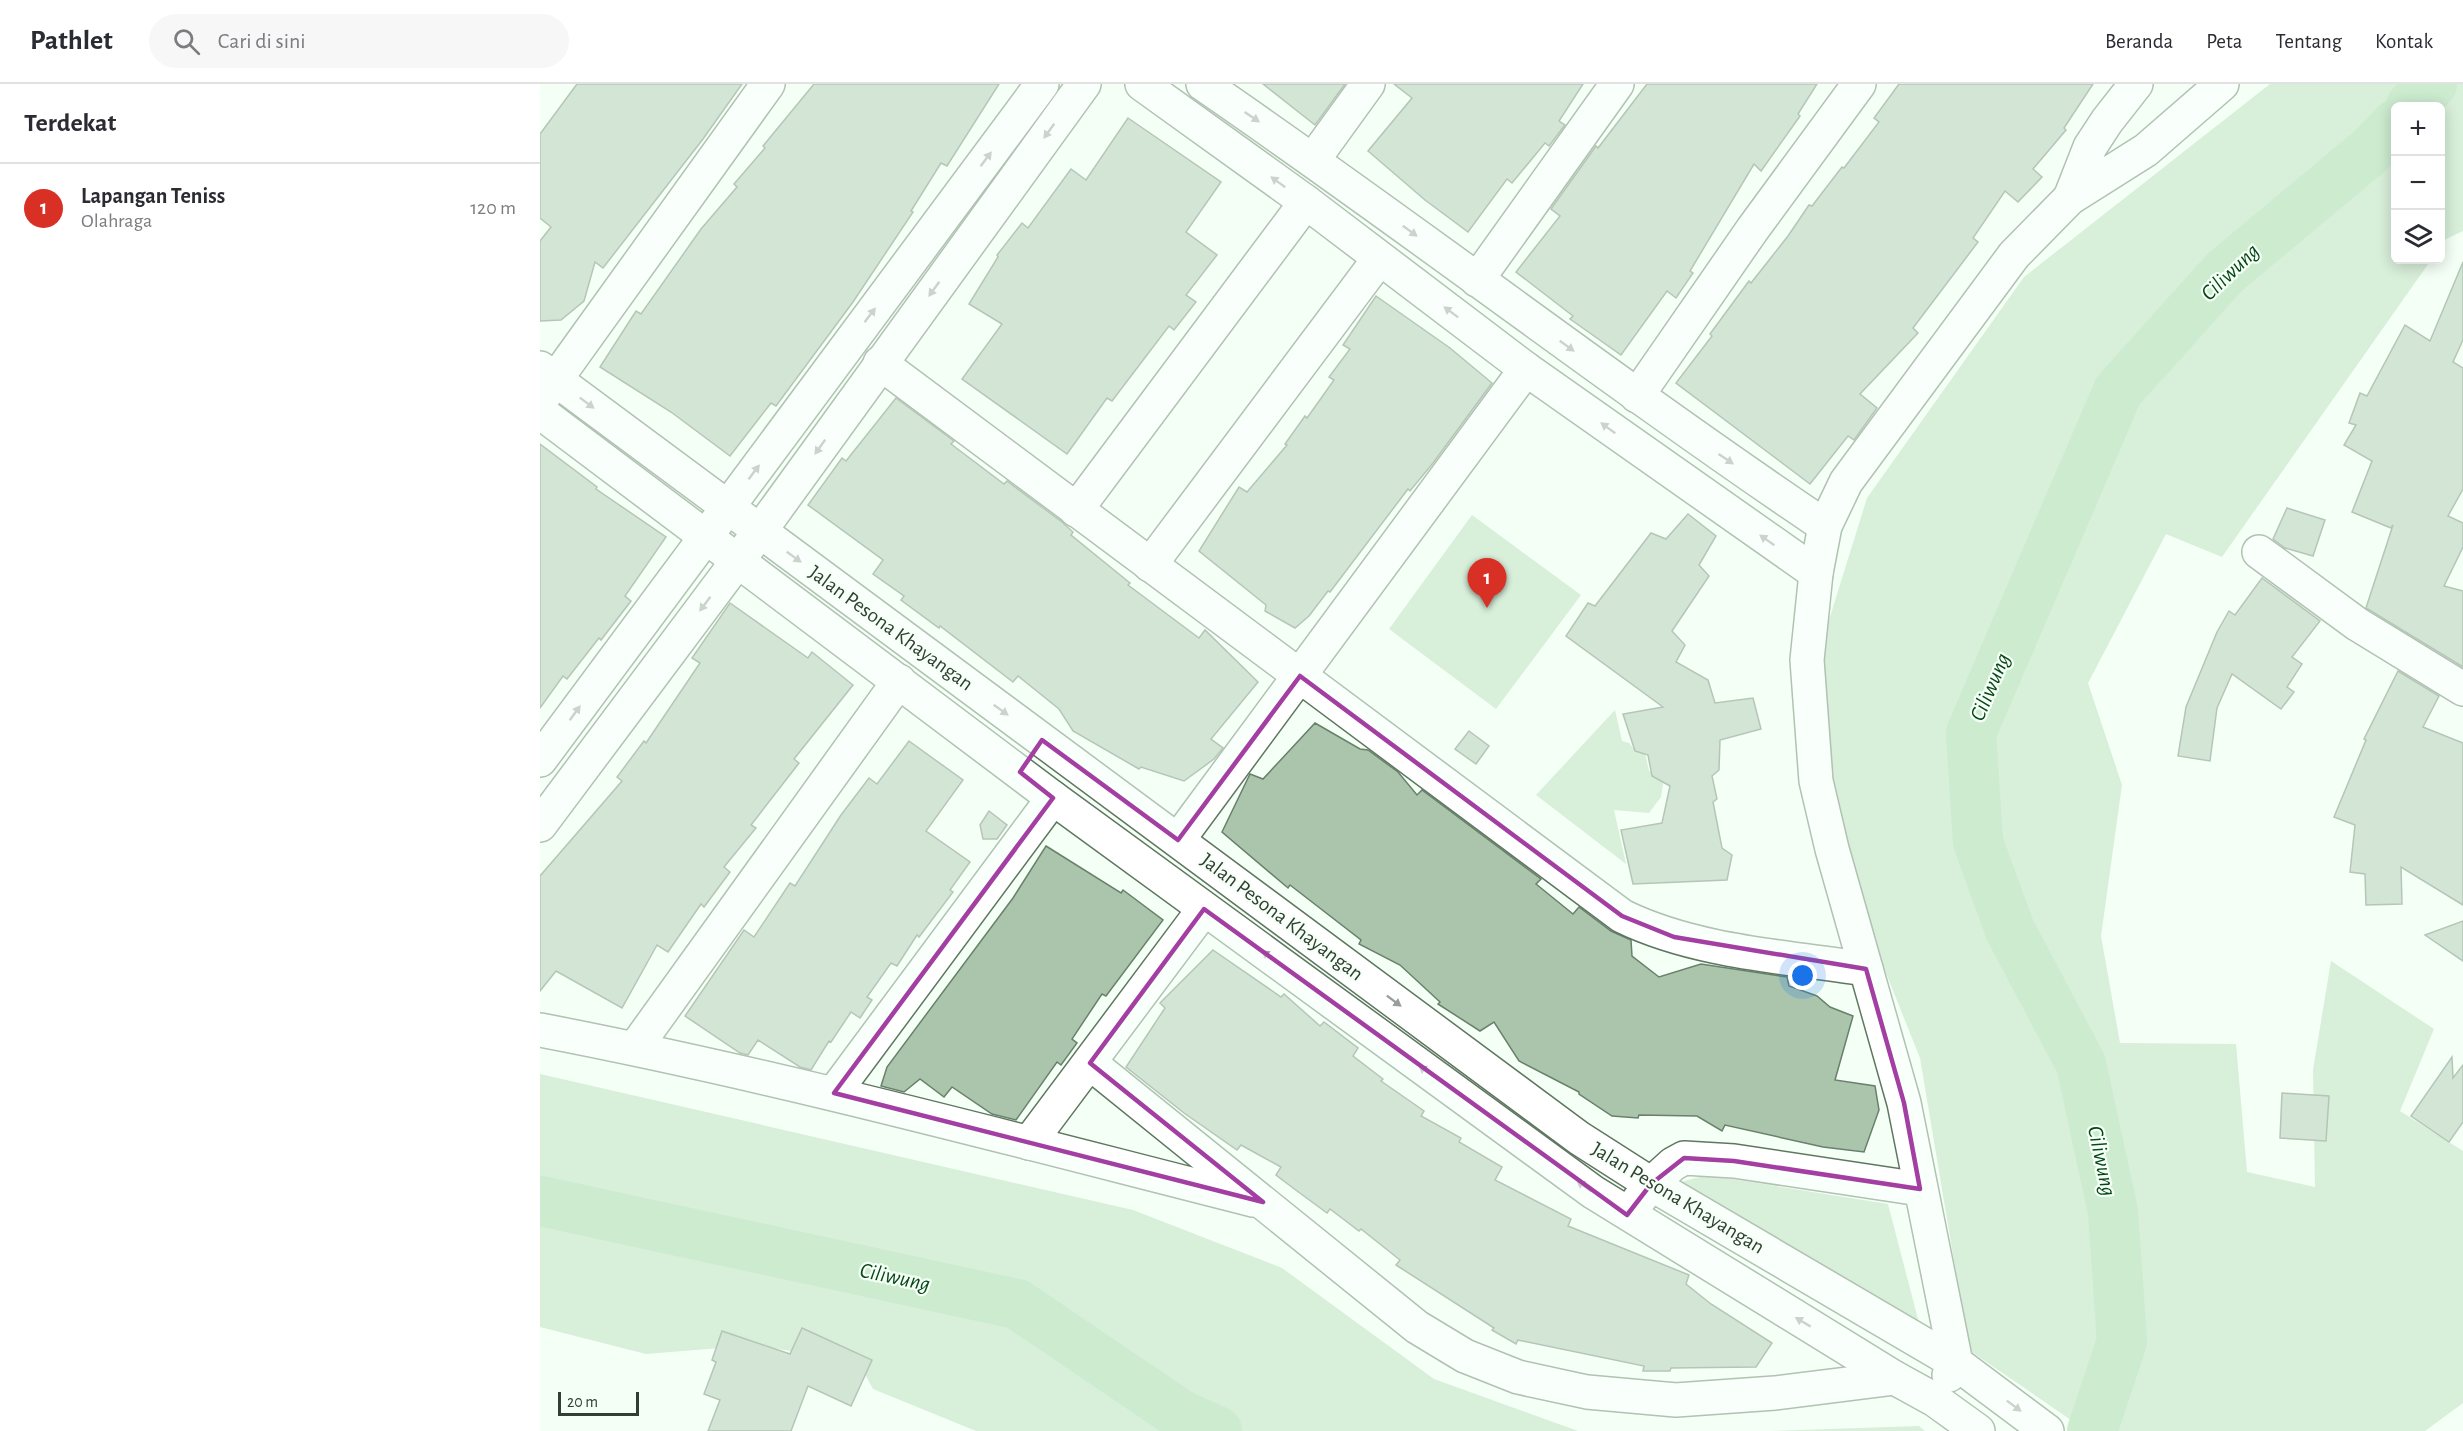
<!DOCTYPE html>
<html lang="id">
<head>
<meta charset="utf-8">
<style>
  body { margin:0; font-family:"Alegreya Sans",sans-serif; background:#f7f7f7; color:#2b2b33 }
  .controls { position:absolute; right:18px; top:18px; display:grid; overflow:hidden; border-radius:9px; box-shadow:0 3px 15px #0003 }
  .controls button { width:54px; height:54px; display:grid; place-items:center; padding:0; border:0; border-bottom:2px solid #e1e1e2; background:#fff; color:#2b2b33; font:30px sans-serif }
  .scale { position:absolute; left:18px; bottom:15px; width:81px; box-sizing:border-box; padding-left:6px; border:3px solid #323d33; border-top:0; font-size:16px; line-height:21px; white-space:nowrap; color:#323d33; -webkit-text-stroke:4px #f4fff5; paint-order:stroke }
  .you { position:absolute; left:1263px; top:892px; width:21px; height:21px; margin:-15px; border:4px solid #fff; border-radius:50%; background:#1a73e8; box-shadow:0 0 0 9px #1a73e833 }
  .badge { display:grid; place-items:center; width:39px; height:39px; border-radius:50%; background:#d93025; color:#fff; font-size:20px; font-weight:700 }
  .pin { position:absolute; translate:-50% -50px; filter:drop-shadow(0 2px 3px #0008) }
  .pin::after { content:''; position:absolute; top:32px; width:21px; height:18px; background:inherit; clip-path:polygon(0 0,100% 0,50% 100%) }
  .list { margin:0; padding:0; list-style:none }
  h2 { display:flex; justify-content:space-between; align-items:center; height:78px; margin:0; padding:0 24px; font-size:26px }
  h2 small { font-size:20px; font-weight:400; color:#7c7c81 }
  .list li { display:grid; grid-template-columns:39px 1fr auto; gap:18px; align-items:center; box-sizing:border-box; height:90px; padding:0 24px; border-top:2px solid #e1e1e2 }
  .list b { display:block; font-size:22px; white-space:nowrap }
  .list p { margin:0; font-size:20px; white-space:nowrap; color:#7c7c81 }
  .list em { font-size:20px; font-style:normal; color:#7c7c81 }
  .icon { flex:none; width:33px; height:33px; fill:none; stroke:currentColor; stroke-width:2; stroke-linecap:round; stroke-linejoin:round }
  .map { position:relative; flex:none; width:1923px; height:1347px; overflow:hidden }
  header { display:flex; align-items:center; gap:36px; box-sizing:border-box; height:84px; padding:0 30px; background:#fff; border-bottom:2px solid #e1e1e2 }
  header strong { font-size:28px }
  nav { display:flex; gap:33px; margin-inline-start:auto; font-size:21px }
  .search { width:420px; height:54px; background:#f7f7f7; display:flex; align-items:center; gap:15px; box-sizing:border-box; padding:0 21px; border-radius:33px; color:#7c7c81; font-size:22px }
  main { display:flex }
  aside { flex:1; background:#fff }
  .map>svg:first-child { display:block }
</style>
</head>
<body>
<header>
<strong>Pathlet</strong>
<div class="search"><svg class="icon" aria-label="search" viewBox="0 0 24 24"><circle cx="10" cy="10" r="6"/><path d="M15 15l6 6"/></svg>Cari di sini</div>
<nav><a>Beranda</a><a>Peta</a><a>Tentang</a><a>Kontak</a></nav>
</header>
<main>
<aside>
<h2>Terdekat<small></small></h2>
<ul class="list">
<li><span class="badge">1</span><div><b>Lapangan Teniss</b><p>Olahraga</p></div><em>120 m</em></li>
</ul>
</aside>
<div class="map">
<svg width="1923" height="1347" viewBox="0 0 1923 1347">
  <rect width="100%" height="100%" fill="#f4fff5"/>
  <!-- green -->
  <g fill="#b5dbb9">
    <path d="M1730 0H1923V147L1906 155 1901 162 1900 22H1856V176H1891L1682 473 1626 450 1548 599 1582 701 1561 852 1580 959 1696 960 1707 1088 1775 1103 1773 986 1791 877 1894 945 1860 1027 1923 1067V1319L1885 1347H1547L1429 1266 1380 974 1280 724 1275 581 1327 414 1484 193Z"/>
    <path d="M932 431 1041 511 956 625 849 545Z"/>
    <path d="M1075 626 1082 657 1089 659 1093 664 1104 665 1109 687 1124 694 1121 713 1109 729 1074 726 1086 780 996 711Z"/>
    <path d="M0 990 593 1126 742 1184 894 1295 1038 1347H436L333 1305 319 1279 217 1261 106 1270 0 1243Z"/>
    <path d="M1167 1091 1348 1120 1379 1239 1125 1102Z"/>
    <path d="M1379 1342 1385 1347H1231Z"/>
  </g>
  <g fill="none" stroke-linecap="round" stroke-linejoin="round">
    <!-- river -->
    <g stroke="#9bd2a1" stroke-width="50">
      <path d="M1871 22 1892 0"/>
      <path d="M0 1117 477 1220 641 1331 677 1347"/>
      <path d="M1552 1347 1582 1257 1573 1128 1541 980 1470 846 1438 758 1431 649 1578 307 1685 188 1830 67 1856 40"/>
    </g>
  </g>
  <!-- building -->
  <g fill="#abc5ad" stroke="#68816a" stroke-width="1.5">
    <path d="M37 0H202L163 55 63 184 55 178 44 217 21 236 0 237V157L11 143 0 134V50Z"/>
    <path d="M274 0H459L407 82 401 79 371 127 373 128 313 218 236 322 231 319 190 372 131 328 60 283 96 227 101 230 161 145 197 103 194 100 225 64 223 62Z"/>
    <path d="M723 0H805L775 41Z"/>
    <path d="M854 0H1043L1019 37 1025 41 1009 62 1005 59 972 99 967 95 928 148 885 116 828 67 872 14Z"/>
    <path d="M1107 0H1277L1258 30 1260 32 1221 87 1214 80 1150 187 1153 189 1136 214 1127 207 1081 271 1030 235 1033 232 976 188 1020 132 1011 125 1013 122 1056 62 1058 64Z"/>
    <path d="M1359 0H1553L1524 44 1526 46 1493 85 1502 93 1478 118 1465 107 1433 154 1438 158 1373 244 1378 249 1320 310 1337 324 1314 356 1308 352 1270 400 1136 299 1172 252 1170 250 1209 197 1211 199 1248 152 1269 121 1272 122 1302 83 1304 84 1339 38 1334 34Z"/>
    <path d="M588 34 681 98 646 148 677 171 646 211 656 218 634 246 629 242 572 317 567 314 527 370 422 295 462 240 429 220 458 173 457 171 482 139 488 144 531 85 546 96Z"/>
    <path d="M1923 178V256L1913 278 1923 284V405L1908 432 1923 439V463L1904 502 1923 507V583L1826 524 1853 441 1851 444 1812 428 1832 377 1804 361 1816 341 1809 339 1820 309 1827 312 1865 241 1890 257Z"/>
    <path d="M836 212 910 264 952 299 893 379 870 407 868 405 790 508 788 507 769 532 755 544 725 527 726 521 659 467 699 403 707 408 747 361 745 360 765 332 767 334 794 296 789 293 810 265 803 261Z"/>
    <path d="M356 314 414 357 411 360 464 400 467 397 522 438 533 448 531 451 590 499 588 501 659 554 665 546 718 598 671 655 683 664 674 675 644 697 601 683 599 685 533 647 519 625 478 592 473 598 400 542 399 544 361 516 364 512 333 490 343 476 268 421 302 374 306 377Z"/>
    <path d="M0 360 57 403 56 405 126 453 85 512 91 517 61 556 59 554 27 595 23 592 0 624Z"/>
    <path d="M1747 424 1785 436 1773 472 1745 464 1733 455Z"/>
    <path d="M1148 430 1176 452 1159 481 1169 492 1132 547 1145 561 1136 578 1168 596 1175 619 1213 614 1221 645 1180 656 1179 686 1172 692 1177 715 1173 718 1182 764 1192 771 1187 796 1093 800 1081 746 1122 739 1130 702 1112 692 1108 671 1095 667 1083 630 1123 623 1026 552 1048 519 1055 522 1111 449 1126 455Z"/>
    <path d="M1722 494 1780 537 1752 573 1762 580 1747 603 1754 608 1741 625 1692 590 1677 624 1670 677 1638 672 1646 623 1677 548 1689 527 1695 531Z"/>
    <path d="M190 519 268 574 272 568 313 601 254 675 259 679 211 741 216 744 184 783 190 788 164 823 161 820 128 868 117 861 82 924 16 887 0 907V792L82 697 77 693 104 657 106 659 160 579 152 574Z"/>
    <path d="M1858 587 1899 612 1883 643 1923 659V821L1861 783 1862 820 1826 821 1825 790 1810 788 1815 741 1794 733 1826 656 1824 655Z"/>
    <path d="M775 639 820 665 828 666 858 688 877 711 882 706 1001 795 996 800 1033 830 1039 823 1071 847 1091 856 1092 872 1119 893 1161 880 1247 893 1249 902 1277 912 1290 923 1313 932 1295 996 1335 1002 1339 1026 1324 1068 1283 1063 1185 1041 1182 1047 1157 1032 1099 1031 1098 1034 1072 1032 1039 1010V1008L979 977 954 938 940 947 898 920 900 918 860 881 819 860 821 856 750 801 748 804 682 748 710 690 723 695Z"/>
    <path d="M929 647 949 662 936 680 915 665Z"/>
    <path d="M369 657 423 696 386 747 430 778 410 806 413 808 379 853 377 851 357 882 351 879 327 913 332 916 320 934 311 928 291 958 289 957 271 986 260 983 218 956 208 971 200 969 145 932 204 846 214 853 250 799 255 802 301 731 329 694 337 700Z"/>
    <path d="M449 727 467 741 457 755H443L440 741Z"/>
    <path d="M506 762 581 809 583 806 623 836 566 912 562 910 532 955 537 959 521 981 517 978 476 1036 452 1030 412 1003 404 1013 380 995 364 1008 341 1002 347 983 473 814Z"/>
    <path d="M1923 837V877L1885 851Z"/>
    <path d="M673 866 741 913 744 910 780 942 784 938 818 964 813 972 843 995 841 997 884 1027 881 1032 921 1054 919 1058 962 1083 955 1096 1031 1135 1028 1142 1149 1191 1146 1200 1171 1220 1232 1259 1216 1283 1131 1284 1130 1287H1103L1104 1282 978 1256 976 1260 952 1246 954 1244 856 1181 860 1176 821 1145 819 1147 790 1125 787 1129 753 1104 736 1091 741 1083 701 1061 697 1066 644 1029 586 983 625 924 620 919Z"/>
    <path d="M1912 973 1913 994 1923 981V1038L1909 1058 1871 1032Z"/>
    <path d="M1742 1009 1789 1012 1786 1057 1740 1054Z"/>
    <path d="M262 1244 332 1276 311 1322 268 1302 251 1347H168L180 1316 164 1310 176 1278 172 1276 182 1247 250 1270Z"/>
  </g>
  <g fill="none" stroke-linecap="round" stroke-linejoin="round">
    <!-- minor casing -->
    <g stroke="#5f7761" stroke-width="36">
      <g id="minor">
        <path d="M602 0 766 118 986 285 1276 489"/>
        <path d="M663 0C873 144 1074 300 1285 442"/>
        <path d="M773 76 828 0"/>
        <path d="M1530 114 1550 63 1567 37 1596 0"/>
        <path d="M937 196 1077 0"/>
        <path d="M340 279 1082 832C1155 868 1247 873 1326 885"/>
        <path d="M0 284 1039 1054 1111 1100 1416 1279 1507 1347"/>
        <path d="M1097 312 1212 146 1319 0"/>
        <path d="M3 313 228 0"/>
        <path d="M0 328 513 714 1053 1108 1355 1294 1395 1316 1438 1347"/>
        <path d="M536 426 766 118"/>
        <path d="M1719 468 1817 540 1923 605"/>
        <path d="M610 481 839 175"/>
        <path d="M0 676 502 0"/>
        <path d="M0 741 220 447 544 0"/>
        <path d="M638 756 986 285"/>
        <path d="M0 946C240 992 476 1056 713 1116"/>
        <path d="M95 964 359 597"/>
        <path d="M550 979 877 1243 925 1272 978 1293 1047 1308 1136 1316 1235 1309 1355 1294"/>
        <path d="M294 1009 513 714"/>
        <path d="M489 1059 664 825"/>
        <path d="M1098 1117 1111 1100 1133 1080 1144 1074 1194 1077 1380 1105"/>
        <path d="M1409 1291 1416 1279 1364 1019 1292 765 1276 697 1267 576 1276 489 1285 442 1306 398 1474 171 1530 114 1606 66 1682 0"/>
      </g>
    </g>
    <!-- minor -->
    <use href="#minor" stroke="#fff" stroke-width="33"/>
  </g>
  <!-- one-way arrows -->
  <defs><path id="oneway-solid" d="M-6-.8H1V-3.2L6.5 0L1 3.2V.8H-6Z" transform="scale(1.5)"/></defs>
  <g fill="#989e99">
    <use href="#oneway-solid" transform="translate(712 33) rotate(34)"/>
    <use href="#oneway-solid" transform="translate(509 47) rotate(126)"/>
    <use href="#oneway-solid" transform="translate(446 75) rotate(-53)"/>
    <use href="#oneway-solid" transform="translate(738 98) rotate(-144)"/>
    <use href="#oneway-solid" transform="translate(870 147) rotate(36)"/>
    <use href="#oneway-solid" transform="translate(394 205) rotate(126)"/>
    <use href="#oneway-solid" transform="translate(911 228) rotate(-143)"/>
    <use href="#oneway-solid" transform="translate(330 231) rotate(-53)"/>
    <use href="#oneway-solid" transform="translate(1027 262) rotate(36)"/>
    <use href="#oneway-solid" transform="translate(47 319) rotate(37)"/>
    <use href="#oneway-solid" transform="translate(1068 344) rotate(-144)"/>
    <use href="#oneway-solid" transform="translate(280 363) rotate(125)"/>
    <use href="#oneway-solid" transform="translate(1186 375) rotate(34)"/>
    <use href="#oneway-solid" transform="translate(214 388) rotate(-53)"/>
    <use href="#oneway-solid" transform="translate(1227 456) rotate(-145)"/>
    <use href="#oneway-solid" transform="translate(254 473) rotate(36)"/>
    <use href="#oneway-solid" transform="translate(165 520) rotate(127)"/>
    <use href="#oneway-solid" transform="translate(461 626) rotate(36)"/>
    <use href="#oneway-solid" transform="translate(35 629) rotate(-54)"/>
    <use href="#oneway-solid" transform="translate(729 872) rotate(-144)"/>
    <use href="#oneway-solid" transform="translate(854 917) rotate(37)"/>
    <use href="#oneway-solid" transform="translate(886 987) rotate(-144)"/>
    <use href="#oneway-solid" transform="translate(1044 1102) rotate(-144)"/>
    <use href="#oneway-solid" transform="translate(1263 1238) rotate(-149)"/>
    <use href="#oneway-solid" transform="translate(1474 1322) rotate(37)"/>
  </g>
  <!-- marked area -->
  <path d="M0 0H1923V1347H0ZM760 592 1082 832 1134 853 1326 885 1364 1019 1380 1105 1194 1077 1144 1074 1111 1100 1087 1131 664 825 550 979 723 1118 294 1009 513 714 480 688 502 656 638 756Z" fill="#f4fff5" fill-opacity=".55" fill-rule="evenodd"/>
  <path fill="none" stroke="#a33ea3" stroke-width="4.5" stroke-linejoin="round" d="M760 592 1082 832 1134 853 1326 885 1364 1019 1380 1105 1194 1077 1144 1074 1111 1100 1087 1131 664 825 550 979 723 1118 294 1009 513 714 480 688 502 656 638 756Z"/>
  <g text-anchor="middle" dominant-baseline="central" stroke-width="4.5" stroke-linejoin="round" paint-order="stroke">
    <!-- street labels -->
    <g font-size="21" fill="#323d33" stroke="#f4fff5">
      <text transform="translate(351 544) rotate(36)">Jalan Pesona Khayangan</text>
      <text transform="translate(742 833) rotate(37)">Jalan Pesona Khayangan</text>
      <text transform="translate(1138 1114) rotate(31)">Jalan Pesona Khayangan</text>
    </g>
    <!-- water labels -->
    <g font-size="22" font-style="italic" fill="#084519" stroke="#f4fff5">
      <text transform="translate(1690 188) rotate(-44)">Ciliwung</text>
      <text transform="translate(1450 603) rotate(-67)">Ciliwung</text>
      <text transform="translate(1562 1077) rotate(78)">Ciliwung</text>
      <text transform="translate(355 1193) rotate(12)">Ciliwung</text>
    </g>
  </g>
</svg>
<div class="controls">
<button>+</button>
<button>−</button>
<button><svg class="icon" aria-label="layers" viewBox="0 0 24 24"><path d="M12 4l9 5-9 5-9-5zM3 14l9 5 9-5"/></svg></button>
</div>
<div class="scale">20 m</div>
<div class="you"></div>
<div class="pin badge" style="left:947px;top:524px">1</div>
</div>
</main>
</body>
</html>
